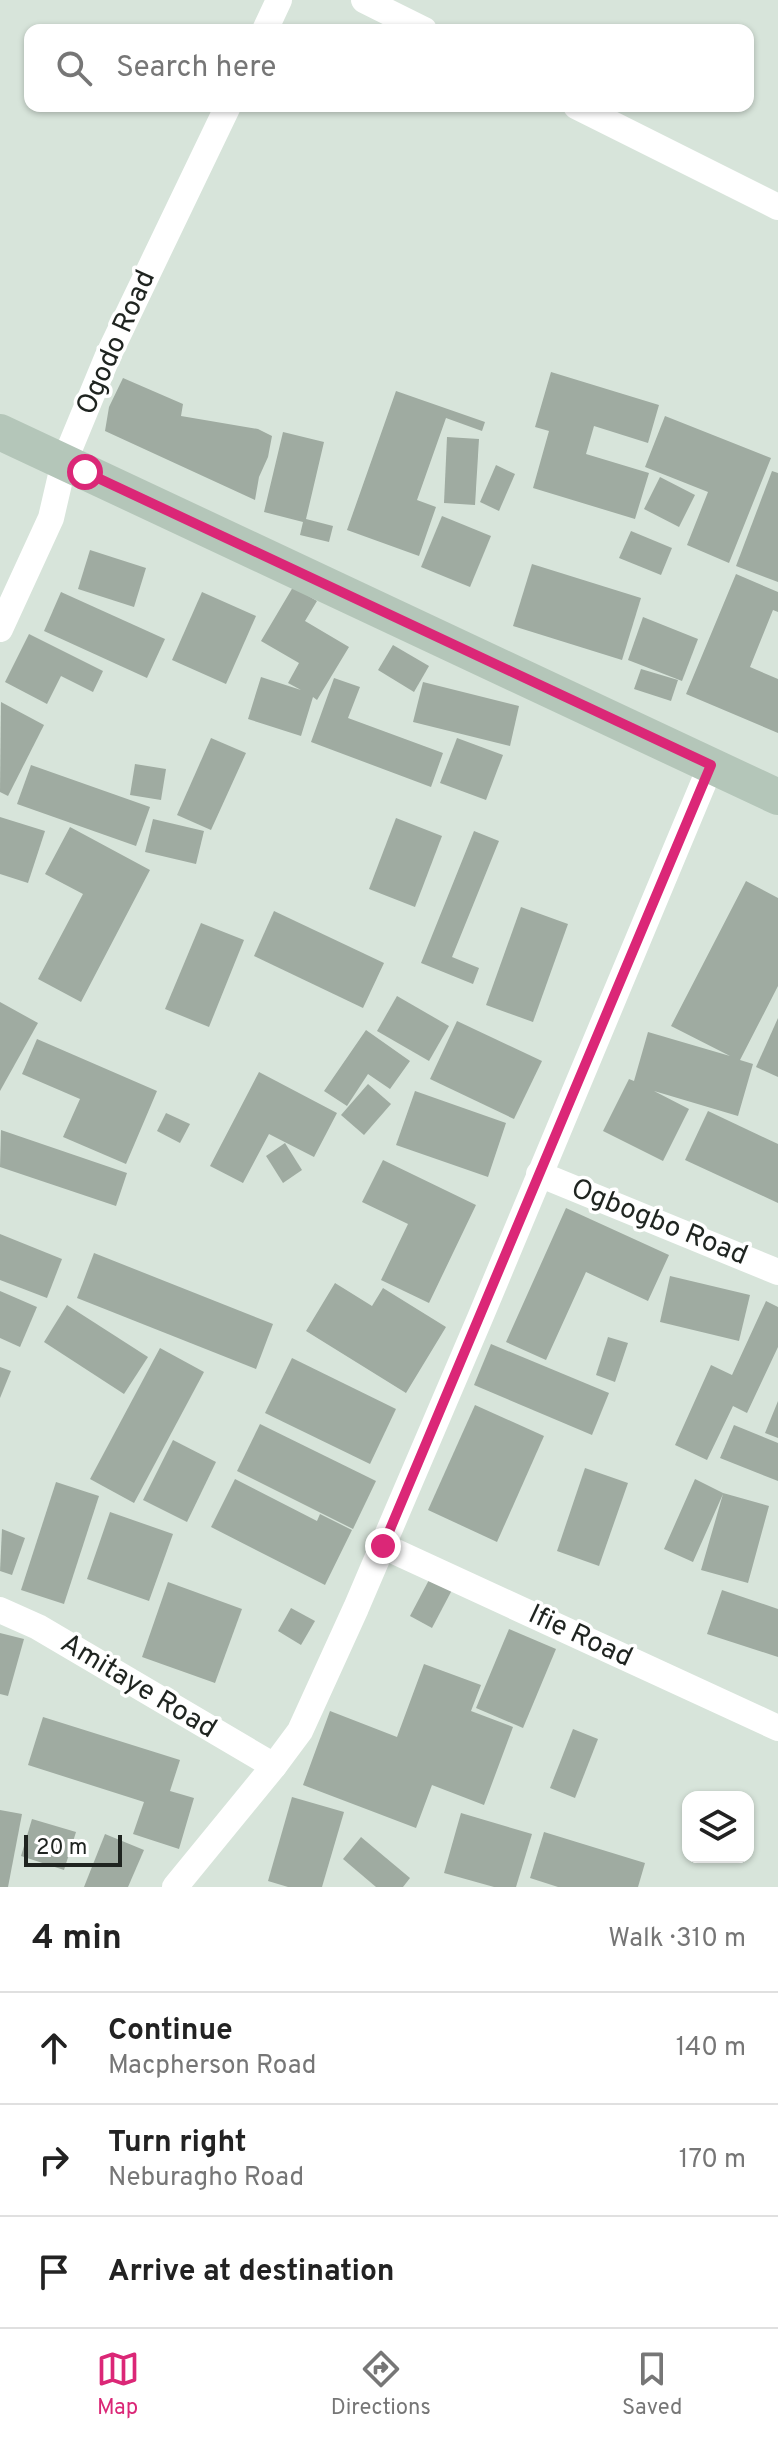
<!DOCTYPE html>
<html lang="en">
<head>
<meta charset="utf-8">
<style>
  body { margin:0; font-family:Overpass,sans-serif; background:#f6f6f6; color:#222 }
  .controls { position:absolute; right:24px; bottom:24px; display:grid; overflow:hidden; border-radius:16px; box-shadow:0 2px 6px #0004 }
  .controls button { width:72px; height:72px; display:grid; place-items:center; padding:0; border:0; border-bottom:2px solid #e0e0e0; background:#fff; color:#222; font:40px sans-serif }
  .scale { position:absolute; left:24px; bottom:20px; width:98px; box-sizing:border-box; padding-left:8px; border:4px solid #1f2420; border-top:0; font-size:22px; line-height:28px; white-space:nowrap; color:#1f2420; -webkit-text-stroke:6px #fff; paint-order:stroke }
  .stop { position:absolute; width:24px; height:24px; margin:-18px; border:6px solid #db2777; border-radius:50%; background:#fff }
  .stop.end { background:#db2777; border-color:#fff; box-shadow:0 2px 8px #0008 }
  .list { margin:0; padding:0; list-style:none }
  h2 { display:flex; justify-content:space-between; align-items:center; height:104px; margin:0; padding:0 32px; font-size:34px }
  h2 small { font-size:26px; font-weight:400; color:#767676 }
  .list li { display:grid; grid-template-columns:52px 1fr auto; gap:24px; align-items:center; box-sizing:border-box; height:112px; padding:0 32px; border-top:2px solid #e0e0e0 }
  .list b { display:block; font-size:30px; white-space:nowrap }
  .list p { margin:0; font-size:26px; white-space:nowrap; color:#767676 }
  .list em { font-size:26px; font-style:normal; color:#767676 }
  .icon { flex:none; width:44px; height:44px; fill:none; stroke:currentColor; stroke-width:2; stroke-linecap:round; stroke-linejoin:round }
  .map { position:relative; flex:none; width:778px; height:1887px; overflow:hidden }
  .search { position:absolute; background:#fff; box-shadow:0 2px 6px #0004; left:24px; right:24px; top:24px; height:88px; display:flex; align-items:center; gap:20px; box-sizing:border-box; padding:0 28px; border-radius:16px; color:#767676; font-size:30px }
  .sheet { height:440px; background:#fff }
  nav { display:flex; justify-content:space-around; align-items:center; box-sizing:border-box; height:112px; border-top:2px solid #e0e0e0; background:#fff; font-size:22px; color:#767676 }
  nav a { display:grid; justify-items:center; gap:4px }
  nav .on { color:#db2777 }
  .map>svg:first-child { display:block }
</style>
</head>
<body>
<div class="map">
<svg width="778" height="1887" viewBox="0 0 778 1887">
  <rect width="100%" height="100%" fill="#d7e4da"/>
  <!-- building -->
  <g fill="#9faba1">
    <path d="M551 372 659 405 648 443 594 426 586 454 649 473 635 519 533 488 549 431 535 427Z"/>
    <path d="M123 378 183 404 181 416 258 429 272 436 268 457 259 477 255 500 105 431 109 407Z"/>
    <path d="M396 391 485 422 482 431 446 418 417 500 436 507 419 556 347 530Z"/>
    <path d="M665 416 771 458 729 563 687 545 708 492 645 467Z"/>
    <path d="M283 432 324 442 306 519 333 526 329 542 300 535 303 522 264 512Z"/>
    <path d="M447 437 479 439 475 505 444 503Z"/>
    <path d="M496 465 515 474 499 511 480 502Z"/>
    <path d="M772 471 778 473V582L736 566Z"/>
    <path d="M660 477 695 495 679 527 644 509Z"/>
    <path d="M442 516 491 536 470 587 421 567Z"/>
    <path d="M631 531 672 548 661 575 619 558Z"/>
    <path d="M90 550 146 568 134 607 78 589Z"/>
    <path d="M532 564 641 598 622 660 513 626Z"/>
    <path d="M736 574 778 592V612L773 610 750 667 778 679V733L686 694Z"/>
    <path d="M293 587 317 601 305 621 349 647 317 700 313 697 301 736 248 719 261 677 301 690 288 683 299 663 261 641Z"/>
    <path d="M61 592 165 639 147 678 44 631Z"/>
    <path d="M202 592 256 616 226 684 172 660Z"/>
    <path d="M643 617 698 639 682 681 628 660Z"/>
    <path d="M29 634 103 671 93 692 61 676 47 704 5 682Z"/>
    <path d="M393 645 429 666 414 692 378 670Z"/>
    <path d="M641 669 678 680 671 701 634 689Z"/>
    <path d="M334 678 360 687 348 718 443 753 431 787 311 742Z"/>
    <path d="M423 682 519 706 510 746 413 722Z"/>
    <path d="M1 702 44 725 8 796 0 792Z"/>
    <path d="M211 738 246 753 211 830 177 815Z"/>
    <path d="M457 738 503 755 486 800 440 783Z"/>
    <path d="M135 764 166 769 161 800 130 795Z"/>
    <path d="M31 765 150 807 136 846 17 804Z"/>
    <path d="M0 817 45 831 28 883 0 874Z"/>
    <path d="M396 818 442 836 415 907 369 889Z"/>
    <path d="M153 819 204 831 196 864 145 852Z"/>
    <path d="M70 827 150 870 81 1002 38 979 83 894 45 874Z"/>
    <path d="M474 831 499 841 452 957 479 968 473 984 421 963Z"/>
    <path d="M746 881 778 898V986L740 1060 753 1064 738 1116 654 1091 689 1109 663 1161 603 1131 629 1079 634 1081 648 1032 730 1056 671 1026Z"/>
    <path d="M521 907 568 924 533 1022 486 1005Z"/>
    <path d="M274 911 384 963 363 1008 254 956Z"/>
    <path d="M201 923 244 940 209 1027 165 1009Z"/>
    <path d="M397 996 449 1026 429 1061 377 1031Z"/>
    <path d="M0 1002 38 1023 0 1091Z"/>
    <path d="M778 1018V1077L756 1067Z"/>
    <path d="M457 1021 542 1061 514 1119 430 1079Z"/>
    <path d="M366 1030 410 1061 390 1089 368 1074 347 1106 324 1091Z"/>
    <path d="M37 1039 157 1091 126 1164 63 1137 80 1099 22 1074Z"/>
    <path d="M259 1072 337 1113 314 1157 269 1134 243 1183 210 1166Z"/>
    <path d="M368 1084 391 1104 364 1135 341 1115Z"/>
    <path d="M415 1091 506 1123 488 1177 396 1145Z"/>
    <path d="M708 1111 778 1144V1203L685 1160Z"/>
    <path d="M166 1113 190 1124 180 1143 157 1131Z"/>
    <path d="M1 1130 127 1173 116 1206 0 1167Z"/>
    <path d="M285 1143 302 1170 283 1183 266 1156Z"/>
    <path d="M383 1160 476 1205 429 1303 381 1280 408 1224 362 1202Z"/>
    <path d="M566 1208 669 1255 648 1301 586 1272 546 1360 506 1342Z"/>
    <path d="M0 1234 62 1259 47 1298 0 1280Z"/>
    <path d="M94 1253 273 1324 256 1369 77 1298Z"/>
    <path d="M670 1276 750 1295 739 1341 660 1322Z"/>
    <path d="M335 1283 372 1306 383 1288 446 1327 406 1393 306 1331Z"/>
    <path d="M0 1291 37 1307 20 1347 0 1338Z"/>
    <path d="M766 1301 778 1307V1347L747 1413 733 1406 707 1460 675 1445 711 1365 732 1375Z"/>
    <path d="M67 1305 148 1357 124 1394 44 1342Z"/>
    <path d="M608 1337 628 1343 615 1382 596 1375Z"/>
    <path d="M491 1344 609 1393 592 1435 474 1385Z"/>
    <path d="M160 1348 204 1372 134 1503 90 1479Z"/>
    <path d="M292 1358 396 1409 370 1464 265 1413Z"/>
    <path d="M0 1367 11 1371 0 1398Z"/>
    <path d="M778 1401V1438L765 1433Z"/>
    <path d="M475 1405 544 1436 497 1542 428 1510Z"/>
    <path d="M260 1424 376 1481 353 1529 237 1471Z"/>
    <path d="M734 1425 778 1443V1481L720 1458Z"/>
    <path d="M173 1440 216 1462 187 1522 143 1500Z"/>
    <path d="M585 1468 628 1483 599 1566 557 1551Z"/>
    <path d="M235 1479 317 1521 320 1514 352 1530 325 1585 211 1527Z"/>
    <path d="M695 1479 723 1493 769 1506 748 1583 701 1570 723 1494 693 1562 664 1549Z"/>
    <path d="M56 1482 99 1496 64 1604 21 1590Z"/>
    <path d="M110 1512 173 1534 149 1601 87 1579Z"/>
    <path d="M2 1529 25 1538 12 1575 0 1571Z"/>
    <path d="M430 1578 452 1590 432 1628 410 1616Z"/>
    <path d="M168 1582 242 1609 215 1683 142 1657Z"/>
    <path d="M722 1590 778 1609V1657L707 1634Z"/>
    <path d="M291 1608 315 1621 301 1645 278 1631Z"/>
    <path d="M509 1629 556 1649 523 1728 476 1708Z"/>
    <path d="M0 1633 24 1639 8 1696 0 1694Z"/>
    <path d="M424 1664 481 1685 471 1711 513 1727 484 1805 432 1785 416 1828 303 1785 330 1711 397 1737Z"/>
    <path d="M43 1717 180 1760 170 1791 194 1798 179 1849 133 1834 144 1802 28 1765Z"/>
    <path d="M573 1729 598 1739 575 1798 550 1788Z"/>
    <path d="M292 1797 344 1812 322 1887H288L268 1881Z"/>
    <path d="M0 1810 22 1814 8 1887H0Z"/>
    <path d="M461 1813 532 1834 516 1887H494L444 1873Z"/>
    <path d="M32 1819 76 1832 64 1870 21 1856Z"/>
    <path d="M544 1832 645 1863 638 1887H558L530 1878Z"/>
    <path d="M105 1834 144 1850 128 1887H84Z"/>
    <path d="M361 1837 410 1878 403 1887H376L343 1859Z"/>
  </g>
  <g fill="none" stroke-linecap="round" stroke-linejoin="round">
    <!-- street -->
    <g stroke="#fff" stroke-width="26">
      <path d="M364 0 424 30"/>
      <path d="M265 30 279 0"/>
      <path d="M576 106 778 207"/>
      <path d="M0 629 51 518 64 462 107 358 228 106"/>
      <path d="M539 1174 778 1272"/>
      <path d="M383 1546 778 1728"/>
      <path d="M0 1610 38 1627 274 1766"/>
      <path d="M175 1887 274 1766 300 1731 356 1608 480 1318 711 765"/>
    </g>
    <!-- secondary -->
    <path stroke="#b4c6b9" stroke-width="36" d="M0 432 778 797"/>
  </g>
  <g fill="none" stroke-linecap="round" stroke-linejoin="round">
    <!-- route -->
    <path stroke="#db2777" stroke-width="10" d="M85 472 711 765 383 1546"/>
  </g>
  <g text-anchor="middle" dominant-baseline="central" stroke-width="7" stroke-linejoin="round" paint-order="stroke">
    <!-- street labels -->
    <g font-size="28" fill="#1f2420" stroke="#fff">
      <text transform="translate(117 343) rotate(-66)">Ogodo Road</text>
      <text transform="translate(659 1223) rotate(22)">Ogbogbo Road</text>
      <text transform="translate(580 1637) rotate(25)">Ifie Road</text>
      <text transform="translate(138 1687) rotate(31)">Amitaye Road</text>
    </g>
  </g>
</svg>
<div class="controls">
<button><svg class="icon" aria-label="layers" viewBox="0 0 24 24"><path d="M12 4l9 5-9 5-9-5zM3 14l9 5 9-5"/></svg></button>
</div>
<div class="scale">20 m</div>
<div class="stop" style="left:85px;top:472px"></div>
<div class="stop end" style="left:383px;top:1546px"></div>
<div class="search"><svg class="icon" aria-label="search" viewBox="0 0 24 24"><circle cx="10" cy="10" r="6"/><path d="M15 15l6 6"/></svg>Search here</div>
</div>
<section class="sheet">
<h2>4 min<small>Walk · 310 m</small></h2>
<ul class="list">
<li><svg class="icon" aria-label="ahead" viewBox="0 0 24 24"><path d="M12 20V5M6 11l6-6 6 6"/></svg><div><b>Continue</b><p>Macpherson Road</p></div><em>140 m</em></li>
<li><svg class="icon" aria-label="right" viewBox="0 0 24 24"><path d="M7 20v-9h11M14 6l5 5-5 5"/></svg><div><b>Turn right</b><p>Neburagho Road</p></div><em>170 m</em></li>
<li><svg class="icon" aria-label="arrive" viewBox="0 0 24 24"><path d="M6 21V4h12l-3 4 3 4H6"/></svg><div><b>Arrive at destination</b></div></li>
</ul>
</section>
<nav>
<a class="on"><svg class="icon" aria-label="map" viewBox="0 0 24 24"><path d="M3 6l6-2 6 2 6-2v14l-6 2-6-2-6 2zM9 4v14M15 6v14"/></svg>Map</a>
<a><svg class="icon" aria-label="directions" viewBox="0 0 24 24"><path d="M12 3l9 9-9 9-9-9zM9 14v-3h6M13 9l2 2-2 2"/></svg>Directions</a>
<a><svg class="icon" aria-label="saved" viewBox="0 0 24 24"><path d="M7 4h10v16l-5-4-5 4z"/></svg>Saved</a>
</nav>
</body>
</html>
